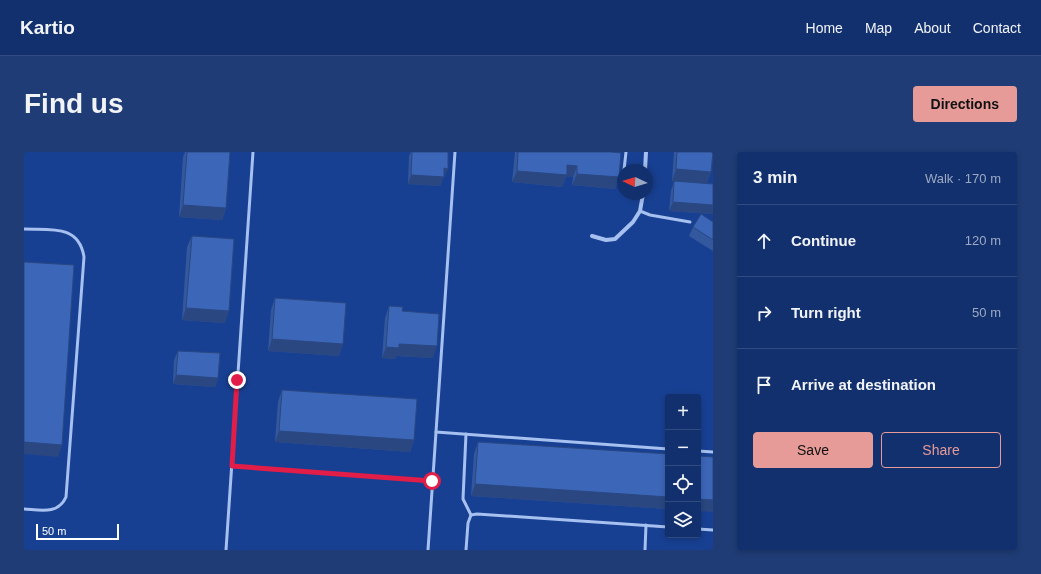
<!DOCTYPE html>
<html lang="en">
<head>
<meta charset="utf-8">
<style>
  body { margin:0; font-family:Helvetica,sans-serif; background:#1f3c76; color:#f1f3f6 }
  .controls { position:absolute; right:12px; bottom:12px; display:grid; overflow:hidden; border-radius:4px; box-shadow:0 2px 6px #0003 }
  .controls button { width:36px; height:36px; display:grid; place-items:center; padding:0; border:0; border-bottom:1px solid #314b81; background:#12306e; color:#f1f3f6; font:20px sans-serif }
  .compass { position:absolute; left:593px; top:12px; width:36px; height:36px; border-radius:50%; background:#12306e; box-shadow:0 2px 6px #0003; rotate:274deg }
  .scale { position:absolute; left:12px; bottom:10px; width:83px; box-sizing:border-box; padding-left:4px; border:2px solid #fff; border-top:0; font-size:11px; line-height:14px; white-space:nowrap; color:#fff; -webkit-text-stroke:3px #184092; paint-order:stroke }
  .stop { position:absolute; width:12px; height:12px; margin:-9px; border:3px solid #e11d48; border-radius:50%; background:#fff }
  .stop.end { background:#e11d48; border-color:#fff; box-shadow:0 1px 4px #0008 }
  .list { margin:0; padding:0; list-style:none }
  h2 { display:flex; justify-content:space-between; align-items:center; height:52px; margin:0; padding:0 16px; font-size:17px }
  h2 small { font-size:13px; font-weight:400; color:#9ca9c2 }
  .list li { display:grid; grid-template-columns:26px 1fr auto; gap:12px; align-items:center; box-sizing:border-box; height:72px; padding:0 16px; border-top:1px solid #314b81 }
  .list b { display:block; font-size:15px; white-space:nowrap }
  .list em { font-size:13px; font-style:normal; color:#9ca9c2 }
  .actions { display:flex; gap:8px; padding:12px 16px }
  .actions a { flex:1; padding:9px 0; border:1px solid #e69b98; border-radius:4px; text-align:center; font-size:14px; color:#e69b98 }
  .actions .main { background:#e69b98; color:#111 }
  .icon { flex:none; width:22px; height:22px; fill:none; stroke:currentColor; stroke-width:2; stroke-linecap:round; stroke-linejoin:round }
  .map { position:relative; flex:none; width:689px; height:398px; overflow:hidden; border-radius:4px }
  header { display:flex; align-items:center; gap:24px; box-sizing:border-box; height:56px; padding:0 20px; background:#12306e; border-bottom:1px solid #314b81 }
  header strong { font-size:19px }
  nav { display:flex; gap:22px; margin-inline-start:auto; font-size:14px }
  .intro { display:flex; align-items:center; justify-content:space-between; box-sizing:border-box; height:96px; padding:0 24px }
  h1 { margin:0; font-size:28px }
  .button { padding:10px 18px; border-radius:4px; background:#e69b98; color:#111; font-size:14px; font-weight:700 }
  main { display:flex; gap:24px; padding:0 24px }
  aside { flex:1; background:#12306e; border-radius:4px; box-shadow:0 2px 6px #0003 }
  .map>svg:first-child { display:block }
</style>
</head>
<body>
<header>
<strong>Kartio</strong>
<nav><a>Home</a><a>Map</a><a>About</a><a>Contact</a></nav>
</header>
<div class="intro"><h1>Find us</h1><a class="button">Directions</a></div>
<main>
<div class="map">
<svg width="689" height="398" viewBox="0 0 689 398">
  <rect width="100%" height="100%" fill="#184092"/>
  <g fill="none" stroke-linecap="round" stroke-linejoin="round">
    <!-- lane -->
    <g stroke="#a6c0f0" stroke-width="3">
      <path d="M600 18 602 0"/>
      <path d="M616 59 626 63 666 70"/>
      <path d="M0 77C26 78 55 72 60 105L42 345C34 363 16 358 0 357"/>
      <path d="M412 280 644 297"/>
      <path d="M442 282 439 347 447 363"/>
      <path d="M674 299 689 300"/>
      <path d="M208 314 409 329"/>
      <path d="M674 377 689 378"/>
      <path d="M202 398 229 0"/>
      <path d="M404 398 431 0"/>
      <path d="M442 398 444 371 447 363 453 362 644 375"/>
      <path d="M621 398 622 373"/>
    </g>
    <!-- street -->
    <g stroke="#a6c0f0" stroke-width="4">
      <path d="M621 18 622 0"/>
      <path d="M568 84 582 88 591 87 609 70 616 59 619 42"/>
    </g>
  </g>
  <!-- wall -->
  <g fill="#34589e">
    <path d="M161 0H206L202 56 198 68 155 65 159 5Z"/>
    <path d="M387 0H424L420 26H419L416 34 384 32 385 4Z"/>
    <path d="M491 0H587L595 25 591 37 548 33 549 25H542L538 35 488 30Z"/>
    <path d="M650 0H689L687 20 683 31 648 29Z"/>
    <path d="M650 29 689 32V62L645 59 647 39Z"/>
    <path d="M689 70V99L665 84 669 75Z"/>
    <path d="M168 84 201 171 158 168 163 95Z"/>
    <path d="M251 146 319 192 315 204 244 199 247 158Z"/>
    <path d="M365 154 378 159 409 206 372 204 371 207 358 206 361 166Z"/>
    <path d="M154 199 194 226 191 235 149 232 150 208Z"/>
    <path d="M258 238 390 288 386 300 251 290 254 250Z"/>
    <path d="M454 290 644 302V357L447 344 450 302Z"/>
  </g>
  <!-- shaded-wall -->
  <g fill="#2a4781">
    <path d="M543 13 553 14 549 25H542L538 35 488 30 493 19Z"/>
    <path d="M420 16 424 17 420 26H419L416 34 384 32 387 23Z"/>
    <path d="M652 17 687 20 683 31 648 29Z"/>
    <path d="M553 22 595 25 591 37 548 33Z"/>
    <path d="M649 50 689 53V62L645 59Z"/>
    <path d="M159 53 202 56 198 68 155 65Z"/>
    <path d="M162 156 205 159 201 171 158 168Z"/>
    <path d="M248 187 319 192 315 204 244 199Z"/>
    <path d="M375 192 413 194 409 206 372 204 371 207 358 206 362 195Z"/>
    <path d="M152 223 194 226 191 235 149 232Z"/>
    <path d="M255 279 390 288 386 300 251 290Z"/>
    <path d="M0 290 38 293 34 305 0 302Z"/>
    <path d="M451 332 644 345V357L447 344Z"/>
    <path d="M674 347 689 348V360L674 359Z"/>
  </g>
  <!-- building -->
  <g fill="#3c66b8" stroke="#2a4781">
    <path d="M163 0H206L202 56 159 53Z"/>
    <path d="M388 0H424V17L420 16V25L387 23Z"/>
    <path d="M494 0H587L597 1 595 25 553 22V14L543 13V23L493 19Z"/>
    <path d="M653 0H689L687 20 652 17Z"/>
    <path d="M650 29 689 32V53L649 50Z"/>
    <path d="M677 62 689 70V88L669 75Z"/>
    <path d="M168 84 210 87 205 159 162 156Z"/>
    <path d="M0 110 50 113 38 293 0 290Z"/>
    <path d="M251 146 322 151 319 192 248 187Z"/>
    <path d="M365 154 379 155 378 159 415 162 413 194 375 192V196L362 195Z"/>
    <path d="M154 199 196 201 194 226 152 223Z"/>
    <path d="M258 238 393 247 390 288 255 279Z"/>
    <path d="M454 290 644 302V345L451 332Z"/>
    <path d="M674 304 689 305V348L674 347Z"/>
  </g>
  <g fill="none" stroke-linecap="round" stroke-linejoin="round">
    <!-- route -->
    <path stroke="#e11d48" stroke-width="5" d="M213 228 208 314 408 329"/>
  </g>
</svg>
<div class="controls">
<button>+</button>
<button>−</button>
<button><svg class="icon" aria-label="locate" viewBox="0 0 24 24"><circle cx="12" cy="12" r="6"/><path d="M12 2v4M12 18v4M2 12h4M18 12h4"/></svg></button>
<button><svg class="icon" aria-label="layers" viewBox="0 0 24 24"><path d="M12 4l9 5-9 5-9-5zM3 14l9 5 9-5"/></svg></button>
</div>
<svg class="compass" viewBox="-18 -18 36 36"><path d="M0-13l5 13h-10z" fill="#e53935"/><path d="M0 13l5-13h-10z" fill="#9ca9c2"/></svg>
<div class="scale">50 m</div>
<div class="stop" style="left:408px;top:329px"></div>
<div class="stop end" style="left:213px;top:228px"></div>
</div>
<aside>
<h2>3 min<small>Walk · 170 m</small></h2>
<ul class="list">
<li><svg class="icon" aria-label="ahead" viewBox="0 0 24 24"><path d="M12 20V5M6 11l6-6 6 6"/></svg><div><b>Continue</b></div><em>120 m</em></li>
<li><svg class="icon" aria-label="right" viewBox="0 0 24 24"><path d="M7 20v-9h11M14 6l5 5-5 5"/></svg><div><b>Turn right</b></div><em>50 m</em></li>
<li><svg class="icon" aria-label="arrive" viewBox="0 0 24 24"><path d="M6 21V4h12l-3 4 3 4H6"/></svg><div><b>Arrive at destination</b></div></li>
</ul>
<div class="actions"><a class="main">Save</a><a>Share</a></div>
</aside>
</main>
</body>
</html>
